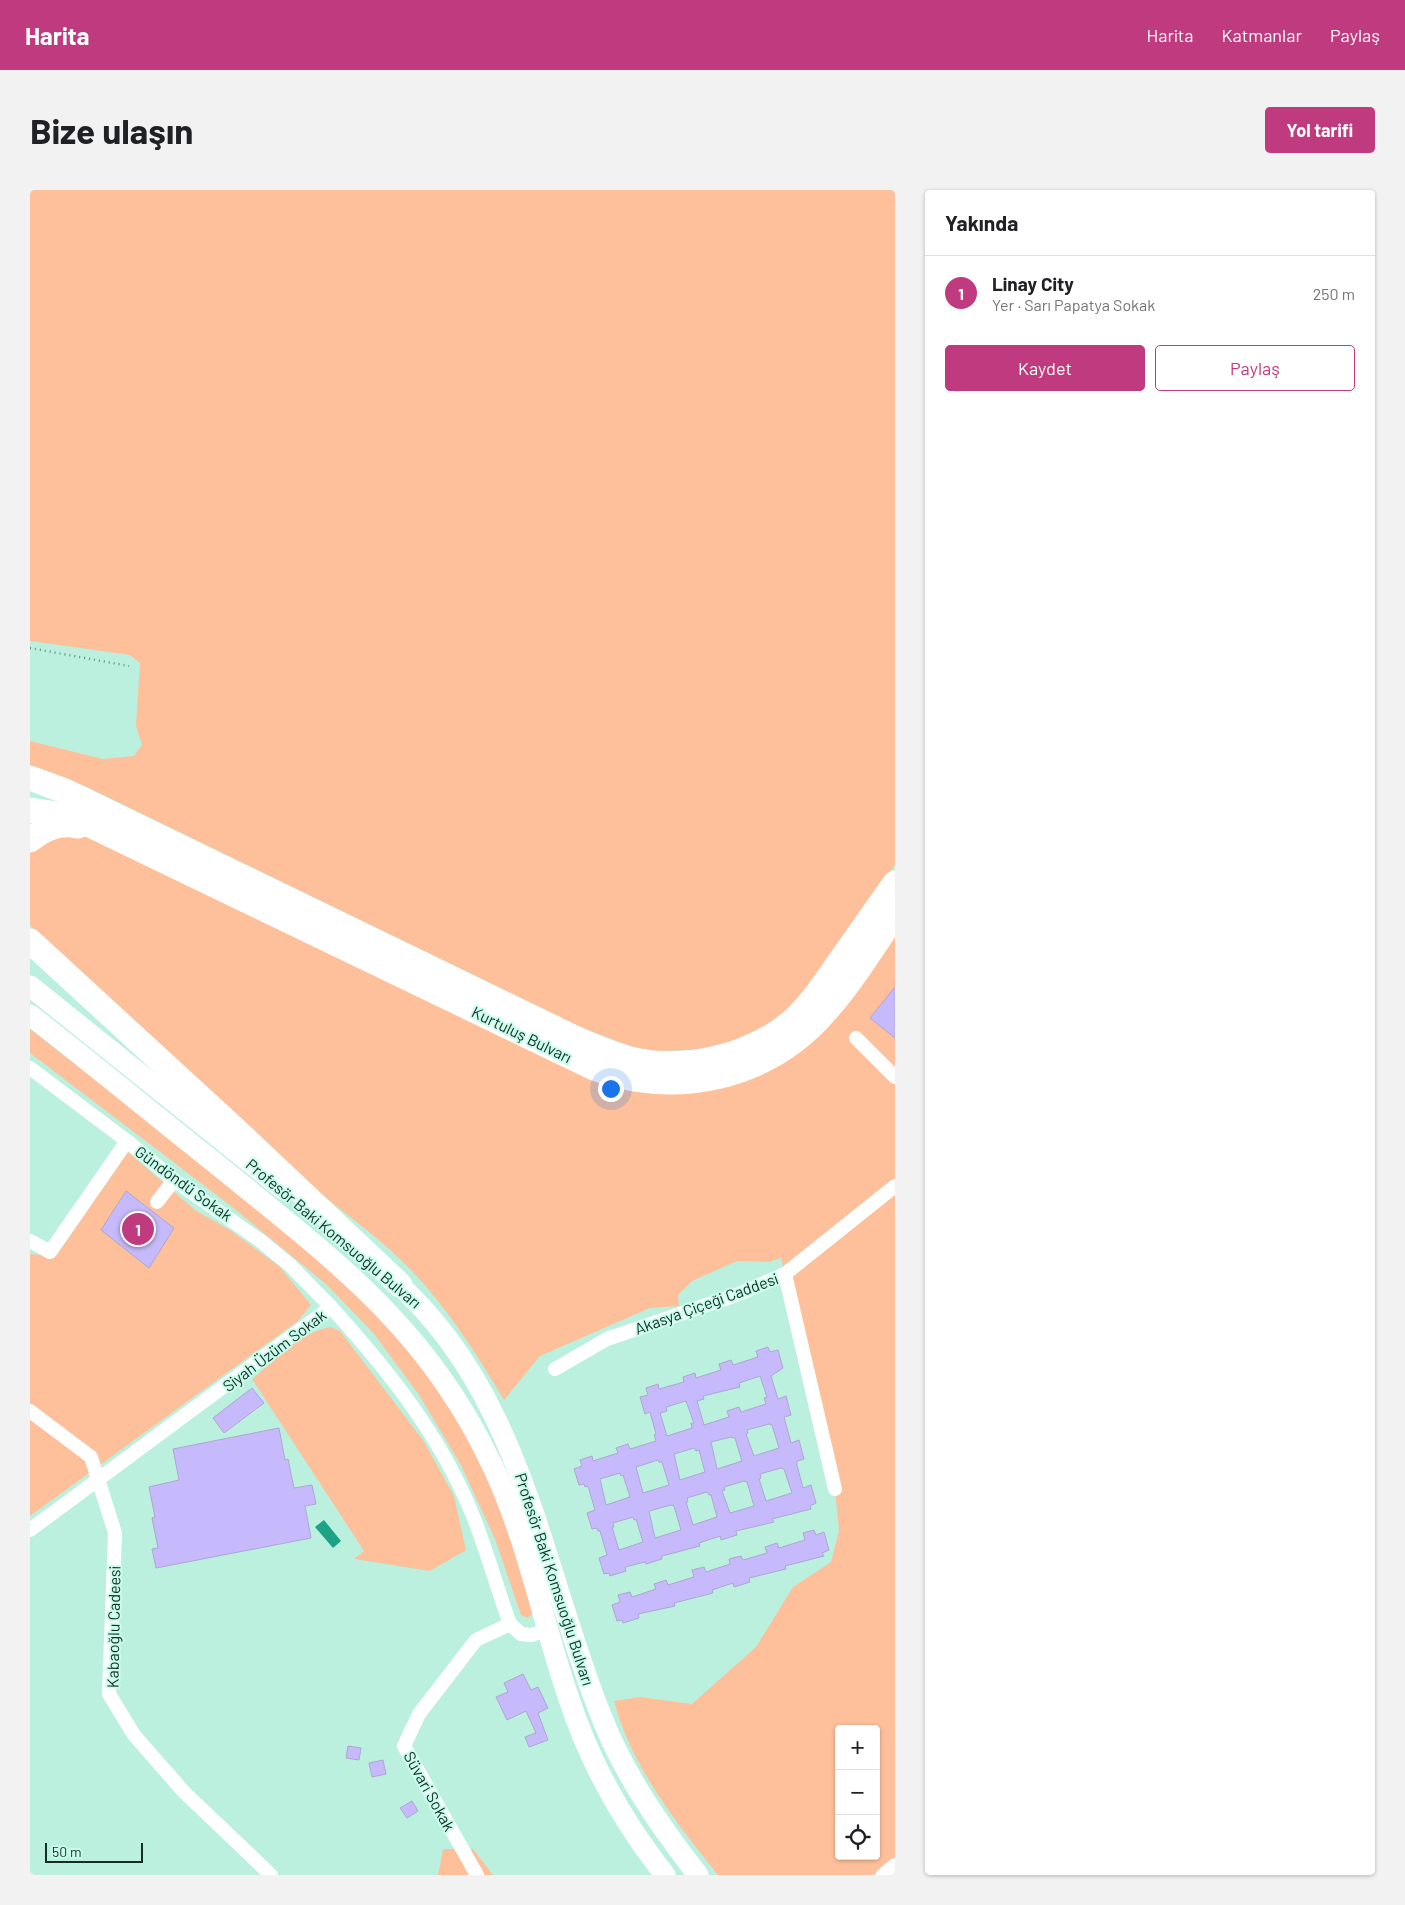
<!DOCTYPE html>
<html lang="tr">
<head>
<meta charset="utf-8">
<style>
  body { margin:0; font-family:Barlow,sans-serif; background:#f2f2f2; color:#202124 }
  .controls { position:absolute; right:15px; bottom:15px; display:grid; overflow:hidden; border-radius:5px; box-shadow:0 1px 4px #0004 }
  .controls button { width:45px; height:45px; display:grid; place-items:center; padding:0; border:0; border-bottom:1px solid #e0e0e0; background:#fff; color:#202124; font:25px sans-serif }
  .scale { position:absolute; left:15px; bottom:12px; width:98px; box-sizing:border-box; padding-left:5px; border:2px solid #182c26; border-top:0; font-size:14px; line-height:18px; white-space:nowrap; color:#182c26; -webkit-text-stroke:4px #c8fdec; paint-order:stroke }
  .you { position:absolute; left:580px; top:898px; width:18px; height:18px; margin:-12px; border:4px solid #fff; border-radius:50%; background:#1a73e8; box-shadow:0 0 0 8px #1a73e833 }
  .badge { display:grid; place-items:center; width:32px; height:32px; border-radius:50%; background:#bf3a7e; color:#fff; font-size:16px; font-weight:700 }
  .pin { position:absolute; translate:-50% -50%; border:2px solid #fff; box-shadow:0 1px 5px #0006 }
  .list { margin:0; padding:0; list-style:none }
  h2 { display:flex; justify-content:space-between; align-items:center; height:65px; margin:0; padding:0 20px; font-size:21px }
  h2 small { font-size:16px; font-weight:400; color:#757577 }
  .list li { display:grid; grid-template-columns:32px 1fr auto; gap:15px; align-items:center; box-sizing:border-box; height:75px; padding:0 20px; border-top:1px solid #e0e0e0 }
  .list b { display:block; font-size:19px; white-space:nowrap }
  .list p { margin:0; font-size:16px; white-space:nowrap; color:#757577 }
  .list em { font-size:16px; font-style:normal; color:#757577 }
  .actions { display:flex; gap:10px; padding:15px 20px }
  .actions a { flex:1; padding:11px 0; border:1px solid #bf3a7e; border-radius:5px; text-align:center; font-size:18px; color:#bf3a7e }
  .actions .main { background:#bf3a7e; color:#fff }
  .icon { flex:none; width:28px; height:28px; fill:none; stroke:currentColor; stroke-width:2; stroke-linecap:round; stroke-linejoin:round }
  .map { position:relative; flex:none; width:865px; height:1685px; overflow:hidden; border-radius:5px }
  header { display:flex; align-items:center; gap:30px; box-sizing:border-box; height:70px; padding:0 25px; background:#bf3a7e; color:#fff }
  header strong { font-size:24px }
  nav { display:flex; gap:28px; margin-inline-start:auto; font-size:18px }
  .intro { display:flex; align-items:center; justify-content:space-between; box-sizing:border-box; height:120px; padding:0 30px }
  h1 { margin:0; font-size:35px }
  .button { padding:12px 22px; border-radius:5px; background:#bf3a7e; color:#fff; font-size:18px; font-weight:700 }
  main { display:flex; gap:30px; padding:0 30px }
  aside { flex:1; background:#fff; border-radius:5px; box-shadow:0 1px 4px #0004 }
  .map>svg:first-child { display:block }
</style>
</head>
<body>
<header>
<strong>Harita</strong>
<nav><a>Harita</a><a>Katmanlar</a><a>Paylaş</a></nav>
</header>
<div class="intro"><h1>Bize ulaşın</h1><a class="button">Yol tarifi</a></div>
<main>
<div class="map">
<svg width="865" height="1685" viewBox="0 0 865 1685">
  <rect width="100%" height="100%" fill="#bbf0df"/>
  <!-- green -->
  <g fill="#fdc09a" fill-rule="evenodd">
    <path d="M0 0H865V675L765 814 738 834 701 852 665 860 625 861 599 856 546 835 55 596 0 577V551L73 569 104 566 112 555 106 536 110 473 100 465 0 451Z"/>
    <path d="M40 641 66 648 662 897 865 739V1668L843 1685H688C647 1634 601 1576 584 1511L610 1507 662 1514 726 1457 763 1397 801 1372 809 1341 805 1299 751 1068 739 1072 707 1071 662 1091 648 1105 649 1116 620 1118 510 1166 474 1210C444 1160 414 1112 372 1071 338 1038 299 1013 265 981 177 899 88 817 0 735V658ZM809 1539H846V1666H809Z"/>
    <path d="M0 839 207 1000 313 1087 407 1191 461 1289 502 1416V1424L498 1428 491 1425 465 1349 431 1275 389 1205 344 1144 297 1095 201 1016 0 863Z"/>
    <path d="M98 962 165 1020 203 1042 250 1077 281 1115 268 1131 0 1326V1064L26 1066Z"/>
    <path d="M301 1137 310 1141 393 1250 424 1306 436 1360 400 1381 324 1369 334 1361 222 1189C245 1171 271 1141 301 1137Z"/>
    <path d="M413 1659H443L463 1685H408Z"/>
  </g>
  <!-- water -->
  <path fill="#1ca285" d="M294 1330 311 1351 303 1358 285 1337Z"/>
  <!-- building -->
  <g fill="#c7bafc" stroke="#aea6cf" fill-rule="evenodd">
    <path d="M865 797V848L840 828Z"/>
    <path d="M96 1001 144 1038 119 1078 71 1040Z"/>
    <path d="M738 1157 740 1162 748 1160 753 1178 741 1186 748 1209 756 1206 761 1225 754 1227 761 1253 769 1250 774 1269 767 1271V1275L773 1298 781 1295 786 1313 780 1316 781 1319 742 1329 744 1332 706 1341 707 1345 691 1350 690 1346 669 1353 670 1356 632 1366V1369L616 1374 615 1372 595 1377 596 1381 580 1386 579 1383 574 1384 569 1368 577 1365 570 1341H568L567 1338 562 1339 557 1323 565 1320 558 1296 555 1297 554 1294 549 1295 544 1279 552 1276 550 1270 562 1266 563 1271 588 1263 586 1258 598 1254 600 1259 626 1251 624 1245 626 1244 620 1222 615 1224 610 1207 618 1205 616 1198 628 1194 629 1199 654 1192 653 1187 665 1183 666 1188 691 1180 689 1174 701 1170 703 1175 728 1167 726 1161ZM730 1186 737 1207 734 1208 736 1214 711 1222 709 1217 697 1221 699 1227 674 1235 667 1211 674 1209 673 1206 710 1197 709 1193ZM656 1211 664 1233H661L662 1238 637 1246 630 1223 637 1221 636 1217ZM739 1234 742 1235 749 1258 724 1266 716 1244 718 1243 717 1240ZM701 1247 705 1248 712 1271 687 1279 681 1252ZM664 1258 666 1261 669 1260 675 1282 650 1290 644 1264ZM628 1270 629 1272H632L639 1295 613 1303 606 1277ZM751 1278 754 1279 762 1303 736 1311 729 1289 731 1288 730 1284ZM590 1283 591 1286 593 1285 600 1307 576 1315 570 1289ZM714 1291 717 1292 724 1316 700 1323 692 1301 695 1300 694 1297ZM677 1302 679 1305H681L687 1327 663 1335 656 1312H658L657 1308ZM641 1315 644 1316 651 1340 625 1348 619 1321ZM603 1327 604 1330 606 1329 613 1352 589 1360 582 1337H584L583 1333Z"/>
    <path d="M222 1198 234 1213 194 1243 183 1228Z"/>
    <path d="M249 1238 255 1270 258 1269 264 1298 282 1295 286 1314 275 1316 281 1348 126 1378 122 1359 128 1358 122 1328 125 1327 119 1297 149 1290 143 1259Z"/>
    <path d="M784 1340 786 1345 794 1342 799 1360 792 1363 794 1366 755 1376 756 1379 719 1388 720 1392 704 1397 703 1393 682 1400 683 1403 644 1413 645 1416 608 1424 609 1428 593 1433 592 1430 587 1431 582 1415 590 1412 588 1405 600 1402 602 1407 626 1399 624 1394 636 1390 638 1395 664 1387 662 1380 674 1377 676 1382 700 1374 699 1369 711 1366 713 1370 737 1363 735 1357 747 1353 749 1358 775 1350 773 1343Z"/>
    <path d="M493 1484 501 1500 508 1497 518 1518 508 1523 518 1550 499 1557 495 1547 506 1543 496 1521 477 1530 466 1507 478 1502 474 1493Z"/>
    <path d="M318 1556 331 1558 329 1570 316 1568Z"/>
    <path d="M353 1570 356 1584 342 1587 339 1573Z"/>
    <path d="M382 1611 388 1621 377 1628 370 1618Z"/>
  </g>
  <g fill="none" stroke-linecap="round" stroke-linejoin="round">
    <!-- path -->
    <path stroke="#688c81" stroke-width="2.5" stroke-dasharray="1 4" stroke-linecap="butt" d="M0 458 99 476"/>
    <!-- street -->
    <g stroke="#fff" stroke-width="14">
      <path d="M826 848 865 887"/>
      <path d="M0 878 97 951 144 990 232 1052 261 1076 301 1117"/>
      <path d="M127 1012 144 990"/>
      <path d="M0 1051 20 1062 97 951"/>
      <path d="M755 1084 805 1299"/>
      <path d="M525 1179 577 1149 709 1104 755 1084 865 996"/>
      <path d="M0 1221 61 1267 85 1343 79 1504 104 1545 154 1602 241 1685"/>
      <path d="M0 1340 301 1117C358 1180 411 1246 443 1326 457 1361 467 1398 480 1434L491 1444 502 1445 518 1439"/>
      <path d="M447 1685 374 1556 389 1524 446 1450 480 1434"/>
      <path d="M853 1685 865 1675"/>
    </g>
    <!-- primary -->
    <g stroke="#fff" stroke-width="21">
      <path d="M0 796 253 999"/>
      <path d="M0 825C64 875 127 927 190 977 304 1070 398 1138 462 1275 497 1348 512 1430 538 1506 559 1571 593 1632 635 1685"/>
      <path d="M358 1085C492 1198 510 1374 572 1528 595 1586 630 1636 668 1685"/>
    </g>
    <!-- highway -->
    <g stroke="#fff" stroke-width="25">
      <path d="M0 588 35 601 551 851C570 859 589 867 609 871 660 880 720 866 760 833 779 817 794 794 808 774 827 747 846 720 865 693"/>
      <path d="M0 620 34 625 60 635 564 878C645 909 739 888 796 821 822 792 843 757 865 725"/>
      <path d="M0 650C15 638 29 632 48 636"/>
      <path d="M0 751 209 943 370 1095"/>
    </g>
  </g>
  <g text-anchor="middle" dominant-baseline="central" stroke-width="4" stroke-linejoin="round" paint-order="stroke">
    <!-- street labels -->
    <g font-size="16" fill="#182c26" stroke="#c8fdec">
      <text transform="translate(492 844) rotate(26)">Kurtuluş Bulvarı</text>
      <text transform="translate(154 993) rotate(36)">Gündöndü Sokak</text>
      <text transform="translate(304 1043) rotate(40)">Profesör Baki Komsuoğlu Bulvarı</text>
      <text transform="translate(676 1113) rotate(-20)">Akasya Çiçeği Caddesi</text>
      <text transform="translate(244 1160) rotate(-37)">Siyah Üzüm Sokak</text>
      <text transform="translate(525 1389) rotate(72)">Profesör Baki Komsuoğlu Bulvarı</text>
      <text transform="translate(83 1437) rotate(-89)">Kabaoğlu Cadeesi</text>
      <text transform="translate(400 1601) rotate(61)">Süvari Sokak</text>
    </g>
  </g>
</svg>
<div class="controls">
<button>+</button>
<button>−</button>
<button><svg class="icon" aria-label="locate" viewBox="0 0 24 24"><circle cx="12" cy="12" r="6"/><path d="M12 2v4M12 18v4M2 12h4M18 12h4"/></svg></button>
</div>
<div class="scale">50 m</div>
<div class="you"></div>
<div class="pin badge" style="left:108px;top:1039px">1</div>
</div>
<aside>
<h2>Yakında<small></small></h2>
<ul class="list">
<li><span class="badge">1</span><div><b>Linay City</b><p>Yer · Sarı Papatya Sokak</p></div><em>250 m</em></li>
</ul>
<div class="actions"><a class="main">Kaydet</a><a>Paylaş</a></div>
</aside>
</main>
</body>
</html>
